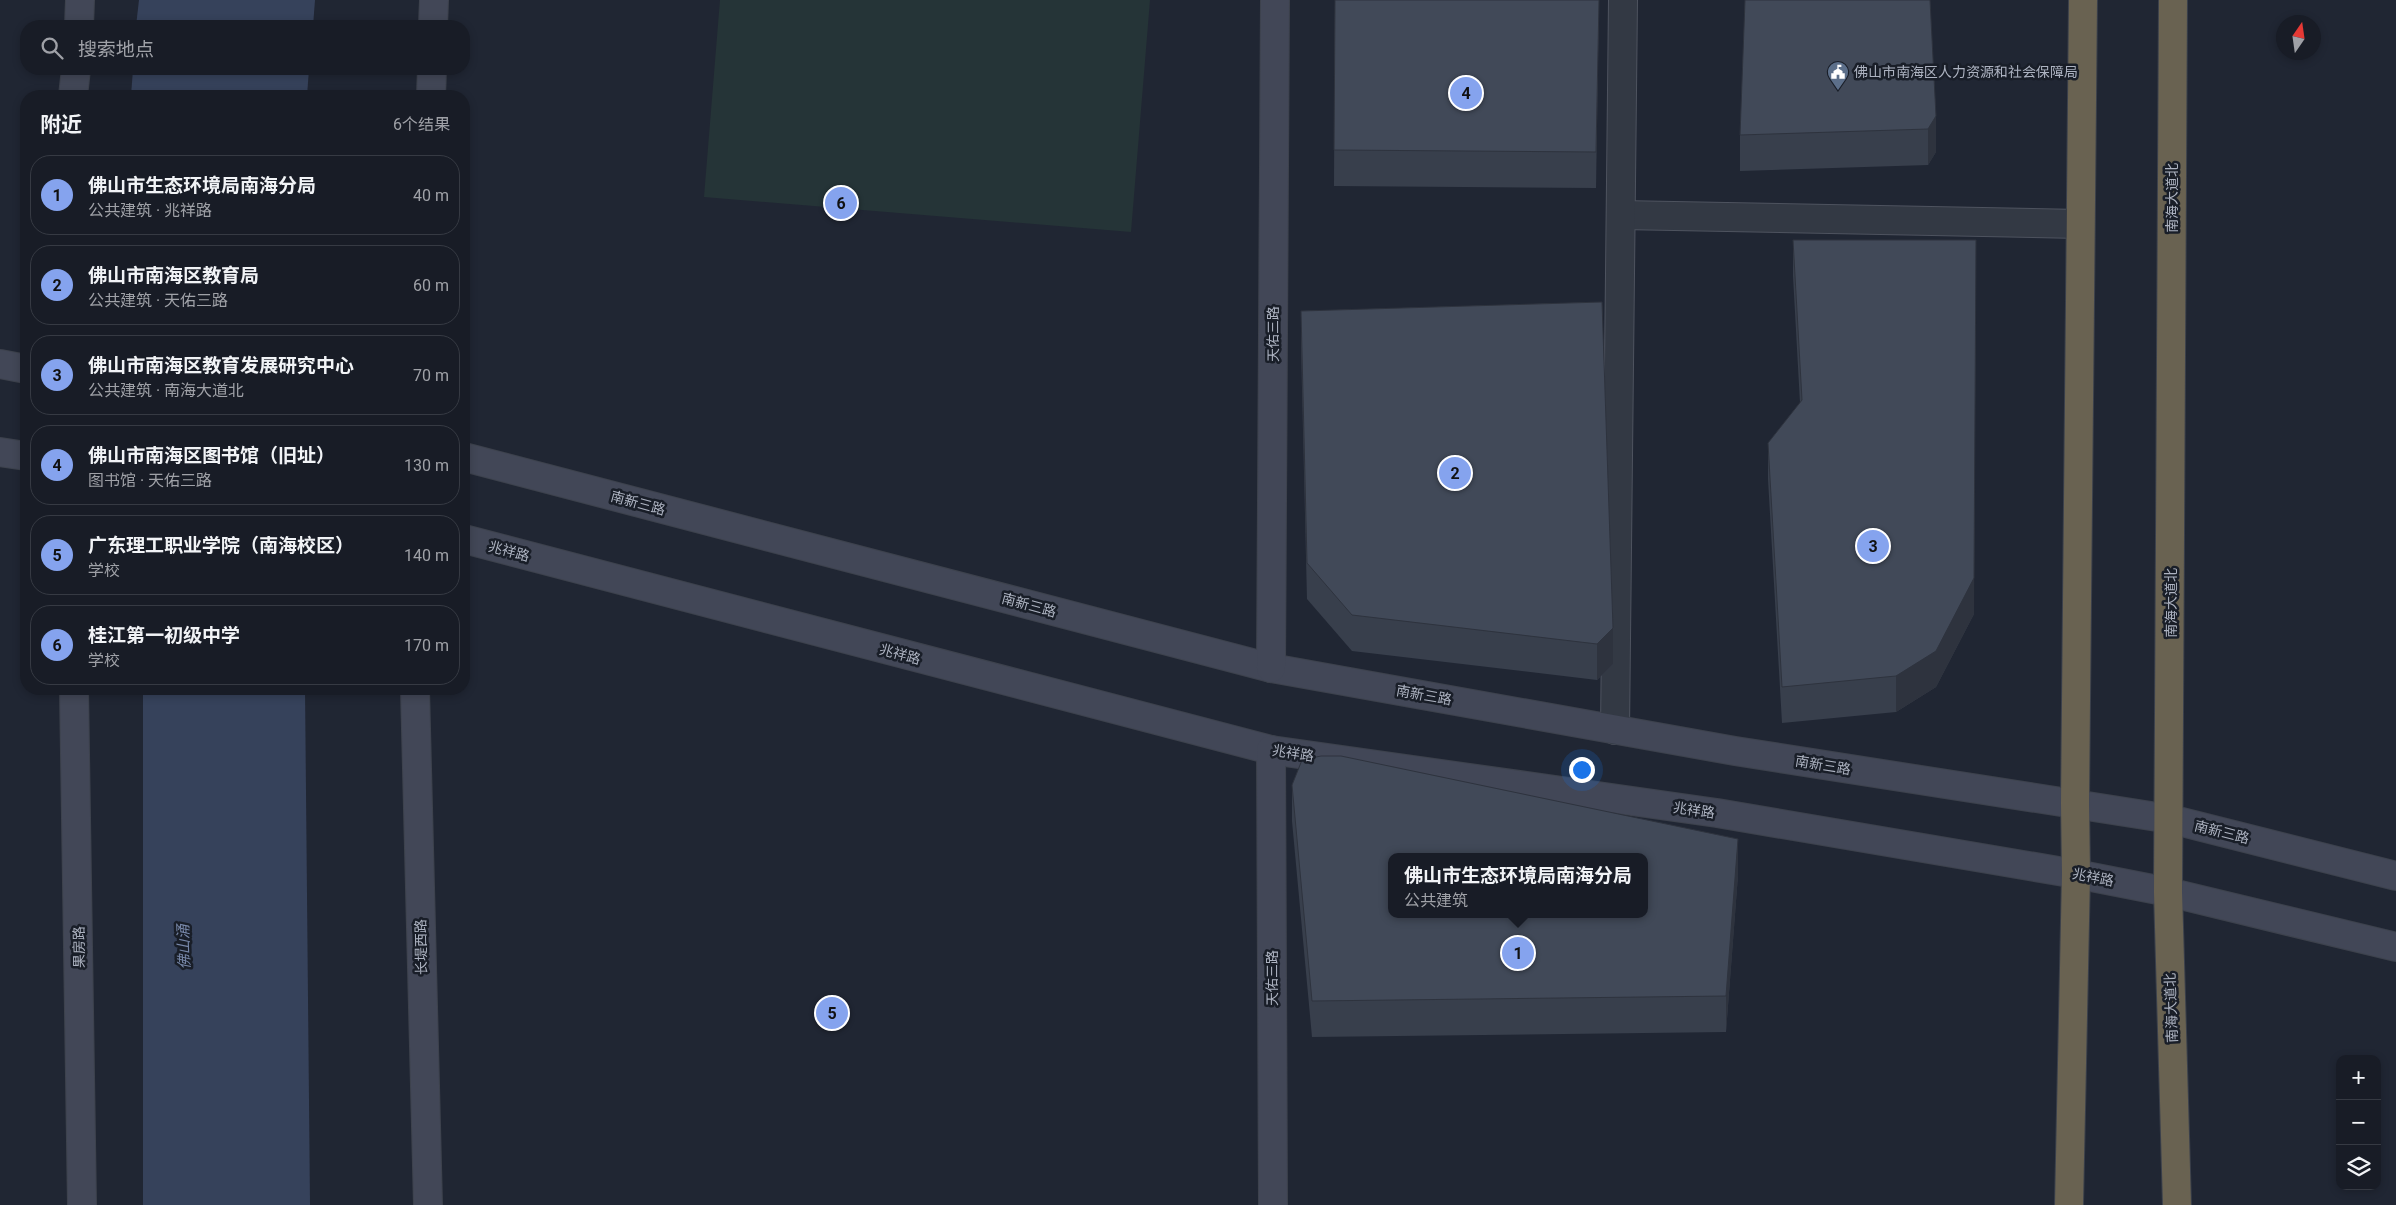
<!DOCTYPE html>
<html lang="zh">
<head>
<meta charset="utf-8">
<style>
  body { margin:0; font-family:Roboto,"Noto Sans SC",sans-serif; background:#252932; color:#f1f3f6 }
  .controls { position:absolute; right:15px; bottom:15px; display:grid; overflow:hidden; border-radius:10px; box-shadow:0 2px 8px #0003 }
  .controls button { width:45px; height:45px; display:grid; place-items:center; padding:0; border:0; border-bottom:1px solid #363a43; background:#181c26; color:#f1f3f6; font:25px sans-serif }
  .compass { position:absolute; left:2276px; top:15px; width:45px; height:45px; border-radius:50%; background:#181c26; box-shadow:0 2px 8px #0003; rotate:13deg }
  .you { position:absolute; left:1581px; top:769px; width:18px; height:18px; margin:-12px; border:4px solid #fff; border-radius:50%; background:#1a73e8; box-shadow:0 0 0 8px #1a73e833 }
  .badge { display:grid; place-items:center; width:32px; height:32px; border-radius:50%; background:#85a3ee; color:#111; font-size:16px; font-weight:700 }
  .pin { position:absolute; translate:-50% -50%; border:2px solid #fff; box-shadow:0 1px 5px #0006 }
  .popup { position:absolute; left:1388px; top:853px; width:260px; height:65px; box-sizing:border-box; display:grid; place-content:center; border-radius:10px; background:#181c26; filter:drop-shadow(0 1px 4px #0005); font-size:16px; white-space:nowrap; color:#9fa1a7 }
  .popup b { font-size:19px; color:#f1f3f6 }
  .popup::after { content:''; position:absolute; left:50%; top:100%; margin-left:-10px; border:10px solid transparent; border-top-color:#181c26 }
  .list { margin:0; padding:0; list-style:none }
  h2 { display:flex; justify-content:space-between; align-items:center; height:65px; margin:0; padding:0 20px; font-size:21px }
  h2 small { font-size:16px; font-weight:400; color:#9fa1a7 }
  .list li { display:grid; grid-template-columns:32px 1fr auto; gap:15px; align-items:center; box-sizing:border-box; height:80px; margin:0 10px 10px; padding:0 10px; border:1px solid #363a43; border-radius:20px }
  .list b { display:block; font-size:19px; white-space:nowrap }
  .list p { margin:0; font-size:16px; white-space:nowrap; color:#9fa1a7 }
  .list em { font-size:16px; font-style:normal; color:#9fa1a7 }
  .icon { flex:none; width:28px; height:28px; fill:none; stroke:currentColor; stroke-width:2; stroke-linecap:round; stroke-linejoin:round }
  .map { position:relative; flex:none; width:2396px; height:1205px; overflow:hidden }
  .search { position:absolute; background:#181c26; box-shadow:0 2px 8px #0003; left:20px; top:20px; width:450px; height:55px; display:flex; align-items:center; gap:12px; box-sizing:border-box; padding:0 18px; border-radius:20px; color:#9fa1a7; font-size:19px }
  .panel { position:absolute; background:#181c26; box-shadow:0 2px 8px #0003; left:20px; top:90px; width:450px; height:605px; border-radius:20px }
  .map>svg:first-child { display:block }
</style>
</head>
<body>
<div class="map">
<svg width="2396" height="1205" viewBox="0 0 2396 1205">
  <rect width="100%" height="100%" fill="#202633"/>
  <!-- green -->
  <path fill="#253437" d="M720 0H1150L1131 232 704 197Z"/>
  <!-- water -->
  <g fill="#36425b">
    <path d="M139 0H315L313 26H136Z"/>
    <path d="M133 69H309L307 96H131Z"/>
    <path d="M143 689H305L310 1205H143Z"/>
  </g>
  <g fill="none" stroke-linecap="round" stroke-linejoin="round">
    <!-- street casing -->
    <g stroke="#4e535f" stroke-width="30">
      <g id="street">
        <path d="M1621 215 2080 224"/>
        <path d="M1615 730 1623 0"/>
      </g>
    </g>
    <!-- secondary casing -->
    <g stroke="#3d424d" stroke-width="30">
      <g id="secondary">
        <path d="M79 26 80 0"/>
        <path d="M433 26 434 0"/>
        <path d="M73 96 76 69"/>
        <path d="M431 96 432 69"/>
        <path d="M0 364 26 369"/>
        <path d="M0 452 26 456"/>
        <path d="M464 457 1271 668 1735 751 2170 819 2396 876"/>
        <path d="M464 539 1271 750 1717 813 2076 874 2168 892 2396 947"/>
        <path d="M1271 668 1275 0"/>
        <path d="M74 689 82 1205"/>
        <path d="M415 689 428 1205"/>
        <path d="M1271 750 1273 1205"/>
      </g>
    </g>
    <!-- highway casing -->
    <g stroke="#3b404b" stroke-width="30">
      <g id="highway">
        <path d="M2173 0 2168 892 2177 1205"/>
        <path d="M2069 1205 2076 874 2075 803 2083 0"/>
      </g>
    </g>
    <!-- street -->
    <use href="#street" stroke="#333944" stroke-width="28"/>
    <!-- secondary -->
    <use href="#secondary" stroke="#424757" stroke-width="28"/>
    <!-- highway -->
    <use href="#highway" stroke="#696251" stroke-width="28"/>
  </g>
  <!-- wall -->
  <g fill="#383f4c">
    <path d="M1335 0H1599L1596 188 1334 186Z"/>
    <path d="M1930 0 1936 152 1928 165 1740 171V135Z"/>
    <path d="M1793 240 1974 614 1936 687 1896 712 1782 723 1768 479V443L1800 403 1793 276Z"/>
    <path d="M1602 302 1613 664 1597 680 1352 651 1307 599 1301 347V311Z"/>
    <path d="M1292 785 1738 875 1726 1032 1312 1037 1292 821Z"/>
  </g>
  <!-- shaded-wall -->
  <g fill="#2e333e">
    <path d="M1936 116V152L1928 165V129Z"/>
    <path d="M1976 240 1974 614 1936 687 1896 712V676Z"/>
    <path d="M1613 628V664L1597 680V644Z"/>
    <path d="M1738 839V875L1726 1032V996Z"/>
  </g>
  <!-- building -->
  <g fill="#414958" stroke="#2e333e" fill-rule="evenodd">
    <path d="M1335 0H1599L1596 152 1334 150Z"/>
    <path d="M1745 0H1930L1936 116 1928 129 1740 135Z"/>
    <path d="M1793 240H1976L1974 578 1936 651 1896 676 1782 687 1768 443 1802 400Z"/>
    <path d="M1602 302 1613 628 1597 644 1352 615 1307 563 1301 311Z"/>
    <path d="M1321 756H1341L1738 839 1726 996 1312 1001 1292 785 1302 760ZM1392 857H1644V914H1392Z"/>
  </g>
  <!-- icons -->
  <defs>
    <g id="civic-pin" transform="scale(1.125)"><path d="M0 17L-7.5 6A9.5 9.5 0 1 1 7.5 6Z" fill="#5c6f8a" stroke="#191e28"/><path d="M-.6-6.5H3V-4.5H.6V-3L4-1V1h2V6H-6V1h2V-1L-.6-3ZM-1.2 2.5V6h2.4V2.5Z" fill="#fff"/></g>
  </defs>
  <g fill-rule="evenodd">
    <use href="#civic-pin" x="1838" y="72"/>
  </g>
  <g text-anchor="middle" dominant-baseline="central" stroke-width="5" stroke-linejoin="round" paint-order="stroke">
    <!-- poi labels -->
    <g font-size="14" fill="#adb3c1" stroke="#191e28" text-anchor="start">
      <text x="1854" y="72">佛山市南海区人力资源和社会保障局</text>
    </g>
    <!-- street labels -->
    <g font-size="14" fill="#adb3c1" stroke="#191e28">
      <text transform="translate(2172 198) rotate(-90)">南海大道北</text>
      <text transform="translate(1273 334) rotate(-90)">天佑三路</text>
      <text transform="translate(638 503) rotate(15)">南新三路</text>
      <text transform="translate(509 551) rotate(15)">兆祥路</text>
      <text transform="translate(2171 603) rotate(-90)">南海大道北</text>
      <text transform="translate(1029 605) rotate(15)">南新三路</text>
      <text transform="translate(900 654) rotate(15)">兆祥路</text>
      <text transform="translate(1424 695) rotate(10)">南新三路</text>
      <text transform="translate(1293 753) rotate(9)">兆祥路</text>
      <text transform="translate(1823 765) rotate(9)">南新三路</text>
      <text transform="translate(1694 810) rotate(8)">兆祥路</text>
      <text transform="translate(2222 832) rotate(14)">南新三路</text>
      <text transform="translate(2093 877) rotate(11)">兆祥路</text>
      <text transform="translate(79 947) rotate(-91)">果房路</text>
      <text transform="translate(421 947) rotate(-91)">长堤西路</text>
      <text transform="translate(1272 978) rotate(-90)">天佑三路</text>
      <text transform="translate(2171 1008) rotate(-92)">南海大道北</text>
    </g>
    <!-- water labels -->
    <g font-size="15" font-style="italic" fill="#7787a8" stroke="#191e28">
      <text transform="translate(184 947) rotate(-92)">佛山涌</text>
    </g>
  </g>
</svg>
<div class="controls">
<button>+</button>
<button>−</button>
<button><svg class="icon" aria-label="layers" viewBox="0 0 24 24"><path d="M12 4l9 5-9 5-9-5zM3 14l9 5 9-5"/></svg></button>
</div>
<svg class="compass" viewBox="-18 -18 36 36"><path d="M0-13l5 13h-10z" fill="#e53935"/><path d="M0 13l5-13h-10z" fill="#9fa1a7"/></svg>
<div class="you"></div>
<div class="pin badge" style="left:1518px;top:953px">1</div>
<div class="popup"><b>佛山市生态环境局南海分局</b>公共建筑</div>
<div class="pin badge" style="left:1455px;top:473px">2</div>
<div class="pin badge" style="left:1873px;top:546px">3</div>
<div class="pin badge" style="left:1466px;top:93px">4</div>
<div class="pin badge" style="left:832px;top:1013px">5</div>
<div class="pin badge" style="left:841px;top:203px">6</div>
<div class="search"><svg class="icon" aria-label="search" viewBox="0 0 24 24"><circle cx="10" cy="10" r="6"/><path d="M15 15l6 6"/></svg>搜索地点</div>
<section class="panel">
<h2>附近<small>6个结果</small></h2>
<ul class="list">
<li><span class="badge">1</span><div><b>佛山市生态环境局南海分局</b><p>公共建筑 · 兆祥路</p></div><em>40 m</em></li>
<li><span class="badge">2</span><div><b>佛山市南海区教育局</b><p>公共建筑 · 天佑三路</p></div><em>60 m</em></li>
<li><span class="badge">3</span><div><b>佛山市南海区教育发展研究中心</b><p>公共建筑 · 南海大道北</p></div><em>70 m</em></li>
<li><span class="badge">4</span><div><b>佛山市南海区图书馆（旧址）</b><p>图书馆 · 天佑三路</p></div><em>130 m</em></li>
<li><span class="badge">5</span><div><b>广东理工职业学院（南海校区）</b><p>学校</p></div><em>140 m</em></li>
<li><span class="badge">6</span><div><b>桂江第一初级中学</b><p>学校</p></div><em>170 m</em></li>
</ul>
</section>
</div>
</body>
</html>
